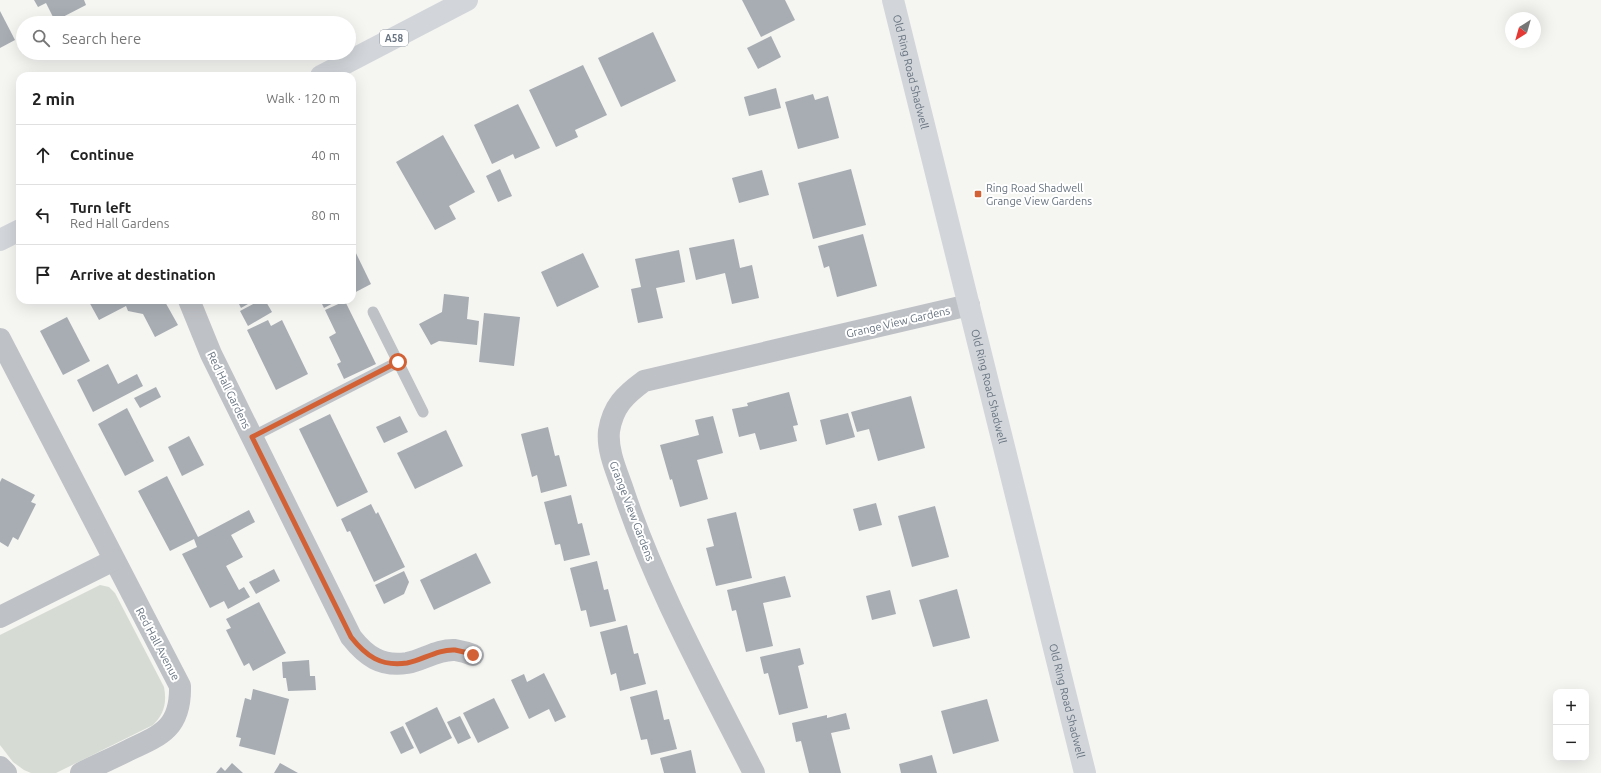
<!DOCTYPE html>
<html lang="en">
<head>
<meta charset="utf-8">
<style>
  body { margin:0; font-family:Ubuntu,sans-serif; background:#f6f6f6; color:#222 }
  .controls { position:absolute; right:12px; bottom:12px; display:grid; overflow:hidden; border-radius:8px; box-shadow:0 4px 16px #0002 }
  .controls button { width:36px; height:36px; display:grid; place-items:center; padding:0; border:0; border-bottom:1px solid #e0e0e0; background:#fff; color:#222; font:20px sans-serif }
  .compass { position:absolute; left:1505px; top:12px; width:36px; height:36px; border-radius:50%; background:#fff; box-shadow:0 4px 16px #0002; rotate:217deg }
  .stop { position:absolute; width:12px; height:12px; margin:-9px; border:3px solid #d26135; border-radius:50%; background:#fff }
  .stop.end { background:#d26135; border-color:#fff; box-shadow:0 1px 4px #0008 }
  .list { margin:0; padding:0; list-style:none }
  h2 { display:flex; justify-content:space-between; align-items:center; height:52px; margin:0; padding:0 16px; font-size:17px }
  h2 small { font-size:13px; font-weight:400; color:#767676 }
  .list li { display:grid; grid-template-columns:26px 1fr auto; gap:12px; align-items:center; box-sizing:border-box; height:60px; padding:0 16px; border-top:1px solid #e0e0e0 }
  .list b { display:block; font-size:15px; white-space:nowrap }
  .list p { margin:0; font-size:13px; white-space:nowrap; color:#767676 }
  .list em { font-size:13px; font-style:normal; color:#767676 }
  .icon { flex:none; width:22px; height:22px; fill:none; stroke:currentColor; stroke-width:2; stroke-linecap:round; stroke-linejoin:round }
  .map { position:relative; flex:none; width:1601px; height:773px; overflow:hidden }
  .search { position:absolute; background:#fff; box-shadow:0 4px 16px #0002; left:16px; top:16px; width:340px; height:44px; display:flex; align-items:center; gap:10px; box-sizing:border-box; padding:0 14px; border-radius:22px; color:#767676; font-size:15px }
  .panel { position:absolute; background:#fff; box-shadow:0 4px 16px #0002; left:16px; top:72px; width:340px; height:232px; border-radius:12px }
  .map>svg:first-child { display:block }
</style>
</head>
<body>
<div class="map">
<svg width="1601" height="773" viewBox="0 0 1601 773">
  <rect width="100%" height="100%" fill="#f5f5f2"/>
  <!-- grass -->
  <path fill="#d6dbd3" d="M100 585 109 587 115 593 164 687C167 703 164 714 153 725L56 773H31L24 770 13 762 0 745V635Z"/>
  <!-- building -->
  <g fill="#a7adb3">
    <path d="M34 0H84L86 5 55 21 46 3 38 7Z"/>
    <path d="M742 0H785L795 20 761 37Z"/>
    <path d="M0 11 15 40 0 48Z"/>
    <path d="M653 32 676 81 621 107 598 58Z"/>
    <path d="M771 36 781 57 758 69 747 48Z"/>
    <path d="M583 65 607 115 575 130 578 137 556 147 529 90Z"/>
    <path d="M776 88 781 108 749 116 744 97Z"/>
    <path d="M813 94 815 100 828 96 839 138 798 149 785 102Z"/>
    <path d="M518 104 540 148 515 159 513 154 492 164 474 125Z"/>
    <path d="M443 135 475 192 449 206 456 219 435 230 396 162Z"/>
    <path d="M500 169 512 196 498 202 486 176Z"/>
    <path d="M851 169 866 225 813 239 798 183Z"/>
    <path d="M762 170 769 195 739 203 732 178Z"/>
    <path d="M863 234 877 286 837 297 829 266 824 268 818 246Z"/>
    <path d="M734 239 740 268 752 265 759 298 732 304 725 273 696 280 689 248Z"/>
    <path d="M352 245 371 284 352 294Z"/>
    <path d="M679 250 685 282 656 288 663 318 638 323 631 289 641 287 635 259Z"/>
    <path d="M583 253 599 287 557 307 541 272Z"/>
    <path d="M444 294 469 297 467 319 479 321 477 345 439 341 431 345 419 324 442 312Z"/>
    <path d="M88 300H164L178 325 155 337 143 314 128 311 126 306 99 320Z"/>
    <path d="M237 300H255L241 308Z"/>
    <path d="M261 300H265L272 312 248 326 240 311Z"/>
    <path d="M320 300H339L324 308Z"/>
    <path d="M345 301 376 364 344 379 337 364 341 362 329 337 336 333 325 310Z"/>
    <path d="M484 313 520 317 514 366 479 362Z"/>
    <path d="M67 317 90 361 63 375 40 331Z"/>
    <path d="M268 320 271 326 282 320 308 374 276 390 247 330Z"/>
    <path d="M108 364 118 384 137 374 143 386 93 412 77 380Z"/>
    <path d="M156 387 161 397 140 408 134 398Z"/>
    <path d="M789 392 798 425 793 426 797 441 760 450 755 433 739 437 732 409 748 406 747 403Z"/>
    <path d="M911 396 925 448 878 461 869 429 857 432 851 412Z"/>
    <path d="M127 408 154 461 125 476 98 424Z"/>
    <path d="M848 413 855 437 826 445 820 420Z"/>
    <path d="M330 414 368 492 337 507 299 429Z"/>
    <path d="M400 416 408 432 384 443 376 427Z"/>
    <path d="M713 416 723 453 697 460 708 499 680 507 672 479 670 480 660 445 699 435 695 420Z"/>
    <path d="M548 427 555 456 559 455 567 486 541 493 537 475 532 477 521 434Z"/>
    <path d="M446 430 463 466 415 489 397 453Z"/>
    <path d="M189 436 204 465 182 476 168 447Z"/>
    <path d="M167 476 198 537 249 510 255 522 231 535 243 557 226 566 239 590 244 587 250 597 228 609 224 601 210 608 182 554 197 547 194 539 170 551 138 491Z"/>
    <path d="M2 478 35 495 31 502 36 504 18 540 13 537 8 547 0 542V482Z"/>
    <path d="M571 495 578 524 582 523 590 555 564 561 560 544 555 545 544 502Z"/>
    <path d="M876 503 882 525 859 531 853 509Z"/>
    <path d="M371 504 376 514 378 512 405 567 374 582 350 531 347 532 341 519Z"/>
    <path d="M935 506 949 557 912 567 898 516Z"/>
    <path d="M736 512 752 578 716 586 706 548 714 546 707 519Z"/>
    <path d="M476 553 491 583 434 610 420 580Z"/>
    <path d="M597 561 604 590 608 589 616 621 590 627 586 610 581 611 570 568Z"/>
    <path d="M274 569 280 581 256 594 249 582Z"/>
    <path d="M404 571 409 582 404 594 384 604 375 585Z"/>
    <path d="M785 576 791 597 763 603 773 646 746 652 736 610 732 611 727 590Z"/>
    <path d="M957 589 970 638 933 647 919 600Z"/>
    <path d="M890 590 896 614 872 620 866 596Z"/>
    <path d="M259 602 286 653 253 671 249 663 244 666 226 630 231 628 226 619Z"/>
    <path d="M627 625 634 654 638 653 646 684 620 691 616 673 611 675 600 632Z"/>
    <path d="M800 648 804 664 798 666 808 708 779 715 768 673 764 674 760 657Z"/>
    <path d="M309 660 310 676H315L316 690 288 691 286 678H283L282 662Z"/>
    <path d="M544 673 566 717 555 722 549 709 529 719 511 680 524 674 527 682Z"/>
    <path d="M253 689 289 699 275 755 239 746 241 738 236 737 245 698 251 700Z"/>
    <path d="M657 690 664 720 669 719 677 749 651 755 647 739 641 740 630 697Z"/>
    <path d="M494 698 509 728 478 743 463 713Z"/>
    <path d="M987 699 999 741 953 754 941 711Z"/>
    <path d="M437 707 452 738 420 754 405 723Z"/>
    <path d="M846 713 850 729 831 733 841 773H809L801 741 796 742 792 723 827 715V718Z"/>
    <path d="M460 716 471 738 458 744 447 722Z"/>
    <path d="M403 726 414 748 401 754 390 732Z"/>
    <path d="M691 750 696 773H664L660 758Z"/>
    <path d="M932 755 937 773H901L899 764Z"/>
    <path d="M232 763 243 773H216L221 767 225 771Z"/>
    <path d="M280 763 298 773H274Z"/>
  </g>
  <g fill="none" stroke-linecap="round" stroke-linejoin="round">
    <!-- service -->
    <g stroke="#bec1c5" stroke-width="11">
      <path d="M373 312 423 412"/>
      <path d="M252 437 398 362"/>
    </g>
    <!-- minor -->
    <g stroke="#bec1c5" stroke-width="22">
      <path d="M189 300 211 354 351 637C366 656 381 667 407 663 423 660 438 649 455 650 461 651 468 653 473 655"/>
      <path d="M0 339 180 686C181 727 162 735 129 750 113 758 97 765 81 773"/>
      <path d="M0 617 114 560"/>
      <path d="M0 767 6 773"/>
      <path d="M754 773C707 680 655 587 622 487 616 470 607 450 609 431 613 406 625 395 644 381L969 305"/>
    </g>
    <!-- secondary -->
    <path stroke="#d2d6da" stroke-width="22" id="s1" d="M893 0 1085 773"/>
    <!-- primary -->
    <g stroke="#d2d6da" stroke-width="22">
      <path d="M321 76 467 0"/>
      <path d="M0 240 20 230"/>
    </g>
  </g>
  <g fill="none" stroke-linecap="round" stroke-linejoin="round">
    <!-- route -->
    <path stroke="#d26135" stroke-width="5" d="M398 362 252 437 351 637C366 656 381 667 407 663 423 660 438 649 455 650 461 651 468 653 473 655"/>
  </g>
  <!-- markers -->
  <rect fill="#d26135" stroke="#fff" stroke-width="1.5" x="974" y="190" width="8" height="8" rx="2"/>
  <g text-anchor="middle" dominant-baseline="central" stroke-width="4" stroke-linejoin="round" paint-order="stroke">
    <!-- shield labels -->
    <rect fill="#fff" stroke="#959da6" stroke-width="1" x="380" y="30" width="28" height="16" rx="3"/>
    <g font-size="10" font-weight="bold" fill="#677380">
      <text x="394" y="38">A58</text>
    </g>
    <!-- street labels -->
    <g font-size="11" fill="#677380" stroke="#fff">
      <text stroke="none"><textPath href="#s1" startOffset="74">Old Ring Road Shadwell</textPath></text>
      <text transform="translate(898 322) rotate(-13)">Grange View Gardens</text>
      <text stroke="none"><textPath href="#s1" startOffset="398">Old Ring Road Shadwell</textPath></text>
      <text transform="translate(229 390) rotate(64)">Red Hall Gardens</text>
      <text transform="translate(632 511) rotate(69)">Grange View Gardens</text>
      <text transform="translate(158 644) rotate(62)">Red Hall Avenue</text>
      <text stroke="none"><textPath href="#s1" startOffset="722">Old Ring Road Shadwell</textPath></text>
    </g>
    <!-- poi labels -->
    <g font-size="11" fill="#677380" stroke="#fff" text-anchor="start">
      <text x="986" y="188">Ring Road Shadwell<tspan x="986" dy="13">Grange View Gardens</tspan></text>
    </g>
  </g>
</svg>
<div class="controls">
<button>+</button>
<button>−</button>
</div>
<svg class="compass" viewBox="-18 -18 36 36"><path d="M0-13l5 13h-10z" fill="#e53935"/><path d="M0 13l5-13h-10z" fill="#767676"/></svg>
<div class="stop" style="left:398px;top:362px"></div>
<div class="stop end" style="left:473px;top:655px"></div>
<div class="search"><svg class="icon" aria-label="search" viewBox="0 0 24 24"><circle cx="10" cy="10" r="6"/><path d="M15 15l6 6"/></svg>Search here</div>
<section class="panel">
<h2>2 min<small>Walk · 120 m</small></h2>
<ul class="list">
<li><svg class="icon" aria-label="ahead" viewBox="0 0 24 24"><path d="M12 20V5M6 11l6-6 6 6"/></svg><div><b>Continue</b></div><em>40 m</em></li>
<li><svg class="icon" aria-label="left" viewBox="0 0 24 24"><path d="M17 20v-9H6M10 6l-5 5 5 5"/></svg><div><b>Turn left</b><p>Red Hall Gardens</p></div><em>80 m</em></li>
<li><svg class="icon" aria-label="arrive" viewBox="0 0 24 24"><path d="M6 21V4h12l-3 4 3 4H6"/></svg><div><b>Arrive at destination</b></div></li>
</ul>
</section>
</div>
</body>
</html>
